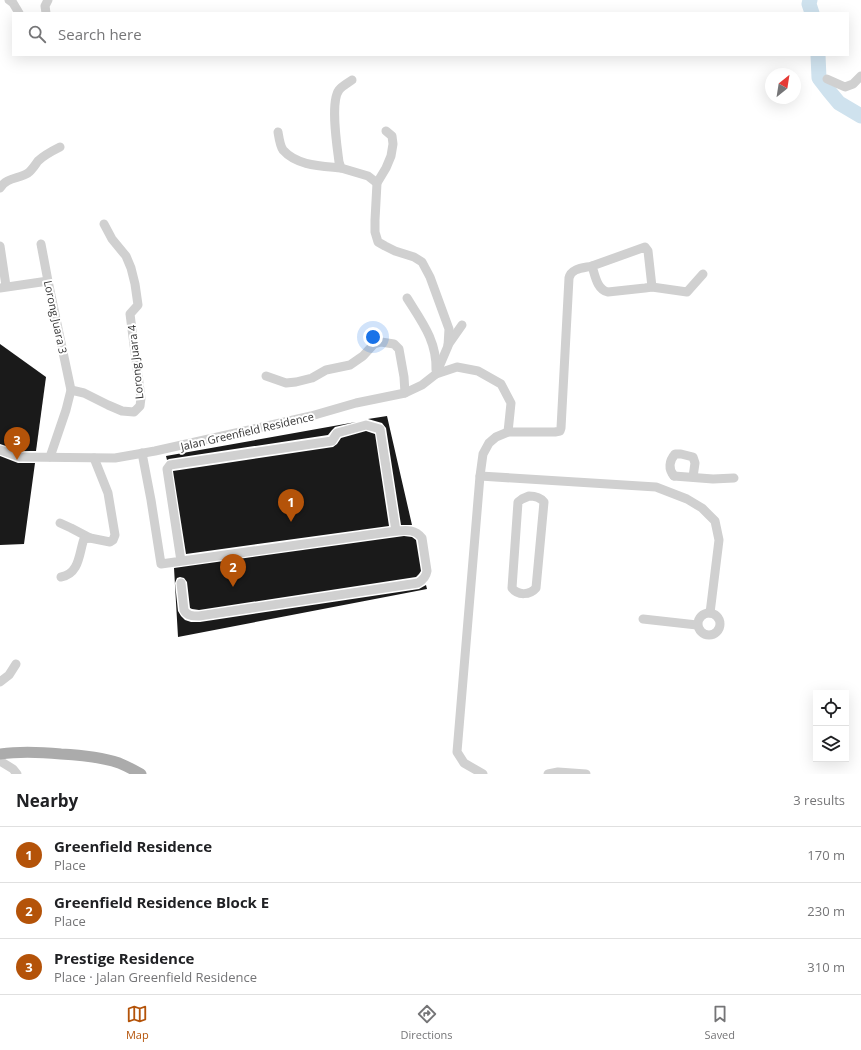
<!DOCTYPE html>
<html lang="en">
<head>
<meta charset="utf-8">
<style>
  body { margin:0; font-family:"Open Sans",sans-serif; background:#f6f6f6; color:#202124 }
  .controls { position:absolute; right:12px; bottom:12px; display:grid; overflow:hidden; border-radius:0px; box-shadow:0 4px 16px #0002 }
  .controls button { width:36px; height:36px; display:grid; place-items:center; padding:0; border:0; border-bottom:1px solid #e0e0e0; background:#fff; color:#202124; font:20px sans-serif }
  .compass { position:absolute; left:765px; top:68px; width:36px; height:36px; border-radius:50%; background:#fff; box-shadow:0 4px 16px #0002; rotate:30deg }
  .you { position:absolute; left:373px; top:337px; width:14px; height:14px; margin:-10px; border:3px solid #fff; border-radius:50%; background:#1a73e8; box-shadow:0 0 0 6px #1a73e833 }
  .badge { display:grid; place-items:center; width:26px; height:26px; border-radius:50%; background:#b45309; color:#fff; font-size:13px; font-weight:700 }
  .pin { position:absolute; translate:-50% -33px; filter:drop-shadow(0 1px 2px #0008) }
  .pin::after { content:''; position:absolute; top:21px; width:14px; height:12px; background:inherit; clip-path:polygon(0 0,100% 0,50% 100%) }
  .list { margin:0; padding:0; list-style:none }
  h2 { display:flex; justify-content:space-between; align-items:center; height:52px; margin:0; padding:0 16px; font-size:17px }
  h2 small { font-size:13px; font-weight:400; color:#757577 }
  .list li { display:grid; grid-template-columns:26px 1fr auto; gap:12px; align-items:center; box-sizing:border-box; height:56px; padding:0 16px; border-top:1px solid #e0e0e0 }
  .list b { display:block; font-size:15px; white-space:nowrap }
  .list p { margin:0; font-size:13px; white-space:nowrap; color:#757577 }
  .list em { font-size:13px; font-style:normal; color:#757577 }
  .icon { flex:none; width:22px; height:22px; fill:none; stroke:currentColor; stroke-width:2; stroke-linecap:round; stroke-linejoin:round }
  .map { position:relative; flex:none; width:861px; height:774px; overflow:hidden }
  .search { position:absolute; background:#fff; box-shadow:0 4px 16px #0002; left:12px; right:12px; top:12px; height:44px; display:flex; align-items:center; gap:10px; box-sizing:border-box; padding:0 14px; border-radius:0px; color:#757577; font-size:15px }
  .sheet { height:220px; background:#fff }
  nav { display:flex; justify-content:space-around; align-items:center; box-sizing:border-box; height:56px; border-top:1px solid #e0e0e0; background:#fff; font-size:11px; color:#757577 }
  nav a { display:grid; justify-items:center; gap:2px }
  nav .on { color:#b45309 }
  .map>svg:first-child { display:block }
</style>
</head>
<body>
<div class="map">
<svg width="861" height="774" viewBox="0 0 861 774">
  <rect width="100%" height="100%" fill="#fff"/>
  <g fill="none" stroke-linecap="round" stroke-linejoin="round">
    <!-- river -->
    <g stroke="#cfe2ee" stroke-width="15">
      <path d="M810 0 809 4 812 13"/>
      <path d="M818 55 819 78 829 91 839 103 861 116"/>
    </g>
  </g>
  <!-- building -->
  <g fill="#1a1a1a">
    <path d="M0 344 46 377 36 451H21L0 444Z"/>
    <path d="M387 416 412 525H401L386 428 382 423 368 419Z"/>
    <path d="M356 422 335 427 332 430 328 435 169 459 167 460 166 456Z"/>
    <path d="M366 431 375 434 389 526 186 554 173 471 333 447 337 444 341 438Z"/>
    <path d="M0 456 18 463H35L24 544 0 545Z"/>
    <path d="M404 536 412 537 416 540 421 571 419 574 416 577 199 610 192 609 190 608 187 582 184 578 180 577 177 578 175 583 178 611 181 616 185 620 191 622H200L419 589 426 585 427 589 178 637 174 568Z"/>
  </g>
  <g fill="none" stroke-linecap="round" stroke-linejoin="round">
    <!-- minor -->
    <g stroke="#d0d0d0" stroke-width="9">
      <path d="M9 0 13 3 19 13"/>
      <path d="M46 13 45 6 48 0"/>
      <path d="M827 79 845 87 853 84 861 76"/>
      <path d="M352 80C348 83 342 86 339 90 330 102 337 146 339 162L341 168 368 176 377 183"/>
      <path d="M386 131 392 136 393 144 391 156 386 168 377 183 375 220V232L378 242 385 246 395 251 414 257 422 262 430 277 449 329 448 346 436 374"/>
      <path d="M278 132C279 138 280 146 283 150 297 166 322 166 341 168"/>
      <path d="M0 188C7 177 19 179 28 173 32 170 35 165 38 161 44 155 52 151 60 147"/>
      <path d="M41 244 48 281 71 390 66 410 50 457"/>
      <path d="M0 246 6 286"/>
      <path d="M645 247 648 251 652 287 645 288 608 292C597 290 595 275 592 266Z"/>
      <path d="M652 287 687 292 703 274"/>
      <path d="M0 288 48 281"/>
      <path d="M407 298C422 322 437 341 436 370"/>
      <path d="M448 345 462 325"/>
      <path d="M266 376 286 383 296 382 312 378 326 370 350 365 363 356 374 344 381 342 394 344 399 349 404 377 405 393"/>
      <path d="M71 390 84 393 108 405 122 411 134 412 140 406 141 398 130 314 138 305 135 284 131 268 126 256 112 239 104 224"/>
      <path d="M0 450 20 457 115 458 155 451 311 416 356 403 405 393 422 385 436 374 457 367 478 371 501 384 511 403 508 432"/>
      <path d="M142 453 151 500 161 564 396 531 380 429 366 425 337 433 332 441 170 465 167 469 181 561"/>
      <path d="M480 476 656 487 687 499 702 508 715 521 719 540 710 613"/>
      <path d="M674 476C668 469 669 461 675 454H681L693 457 695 463 693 477"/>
      <path d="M674 476 713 479 734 478"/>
      <path d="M529 496C535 496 540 497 544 502L536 588C530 595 518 596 512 588L518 502 522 499Z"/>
      <path d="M60 523 71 528 90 538"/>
      <path d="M61 577C80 574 79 552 84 539L90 538 110 542 113 540 115 535 108 493 94 458"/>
      <path d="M181 583 184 610C187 616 193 616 199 616L418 583C423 580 426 577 427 571L422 538C415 529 407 530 396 531"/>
      <circle cx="709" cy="624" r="11"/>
      <path d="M643 619 697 625"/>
      <path d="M0 682 9 675 16 664"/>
      <path d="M0 761 13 769 17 774"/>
      <path d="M483 774 464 763 457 752 480 476 483 454 489 443 496 437 508 432H555L560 431 561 428 569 278C571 268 584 268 592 266"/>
      <path d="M548 774 558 772 586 774"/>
    </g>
    <!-- major -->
    <path stroke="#ababab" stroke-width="11" d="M0 754C20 751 41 752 61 754 80 755 101 757 119 763 126 766 134 770 141 774"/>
  </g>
  <g text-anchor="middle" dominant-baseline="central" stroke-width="4" stroke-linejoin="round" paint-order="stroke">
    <!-- street labels -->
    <g font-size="11" fill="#333" stroke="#fff">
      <text transform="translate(56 317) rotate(78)">Lorong Juara 3</text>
      <text transform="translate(135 362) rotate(-96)">Lorong Juara 4</text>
      <text transform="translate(247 431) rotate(-13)">Jalan Greenfield Residence</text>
    </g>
  </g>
</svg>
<div class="controls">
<button><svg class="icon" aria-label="locate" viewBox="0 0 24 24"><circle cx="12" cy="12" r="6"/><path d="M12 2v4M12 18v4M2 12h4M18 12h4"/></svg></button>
<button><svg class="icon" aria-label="layers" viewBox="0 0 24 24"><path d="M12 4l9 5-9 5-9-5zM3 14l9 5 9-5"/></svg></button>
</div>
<svg class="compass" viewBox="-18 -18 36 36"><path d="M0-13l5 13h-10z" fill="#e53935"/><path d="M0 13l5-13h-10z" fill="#757577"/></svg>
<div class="you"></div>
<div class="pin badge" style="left:291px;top:522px">1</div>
<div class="pin badge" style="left:233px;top:587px">2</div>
<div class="pin badge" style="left:17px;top:460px">3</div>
<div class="search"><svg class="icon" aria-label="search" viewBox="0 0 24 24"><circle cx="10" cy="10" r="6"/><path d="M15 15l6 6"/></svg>Search here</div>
</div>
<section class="sheet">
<h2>Nearby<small>3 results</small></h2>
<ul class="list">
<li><span class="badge">1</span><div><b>Greenfield Residence</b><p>Place</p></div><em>170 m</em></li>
<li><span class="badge">2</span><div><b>Greenfield Residence Block E</b><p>Place</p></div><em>230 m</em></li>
<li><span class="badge">3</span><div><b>Prestige Residence</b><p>Place · Jalan Greenfield Residence</p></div><em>310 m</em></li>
</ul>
</section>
<nav>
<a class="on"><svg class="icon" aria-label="map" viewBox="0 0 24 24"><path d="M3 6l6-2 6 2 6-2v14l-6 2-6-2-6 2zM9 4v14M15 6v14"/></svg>Map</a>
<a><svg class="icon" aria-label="directions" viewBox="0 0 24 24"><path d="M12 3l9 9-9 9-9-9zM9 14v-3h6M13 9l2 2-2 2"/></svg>Directions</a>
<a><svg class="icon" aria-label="saved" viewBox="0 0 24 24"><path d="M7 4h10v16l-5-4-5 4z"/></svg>Saved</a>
</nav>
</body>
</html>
